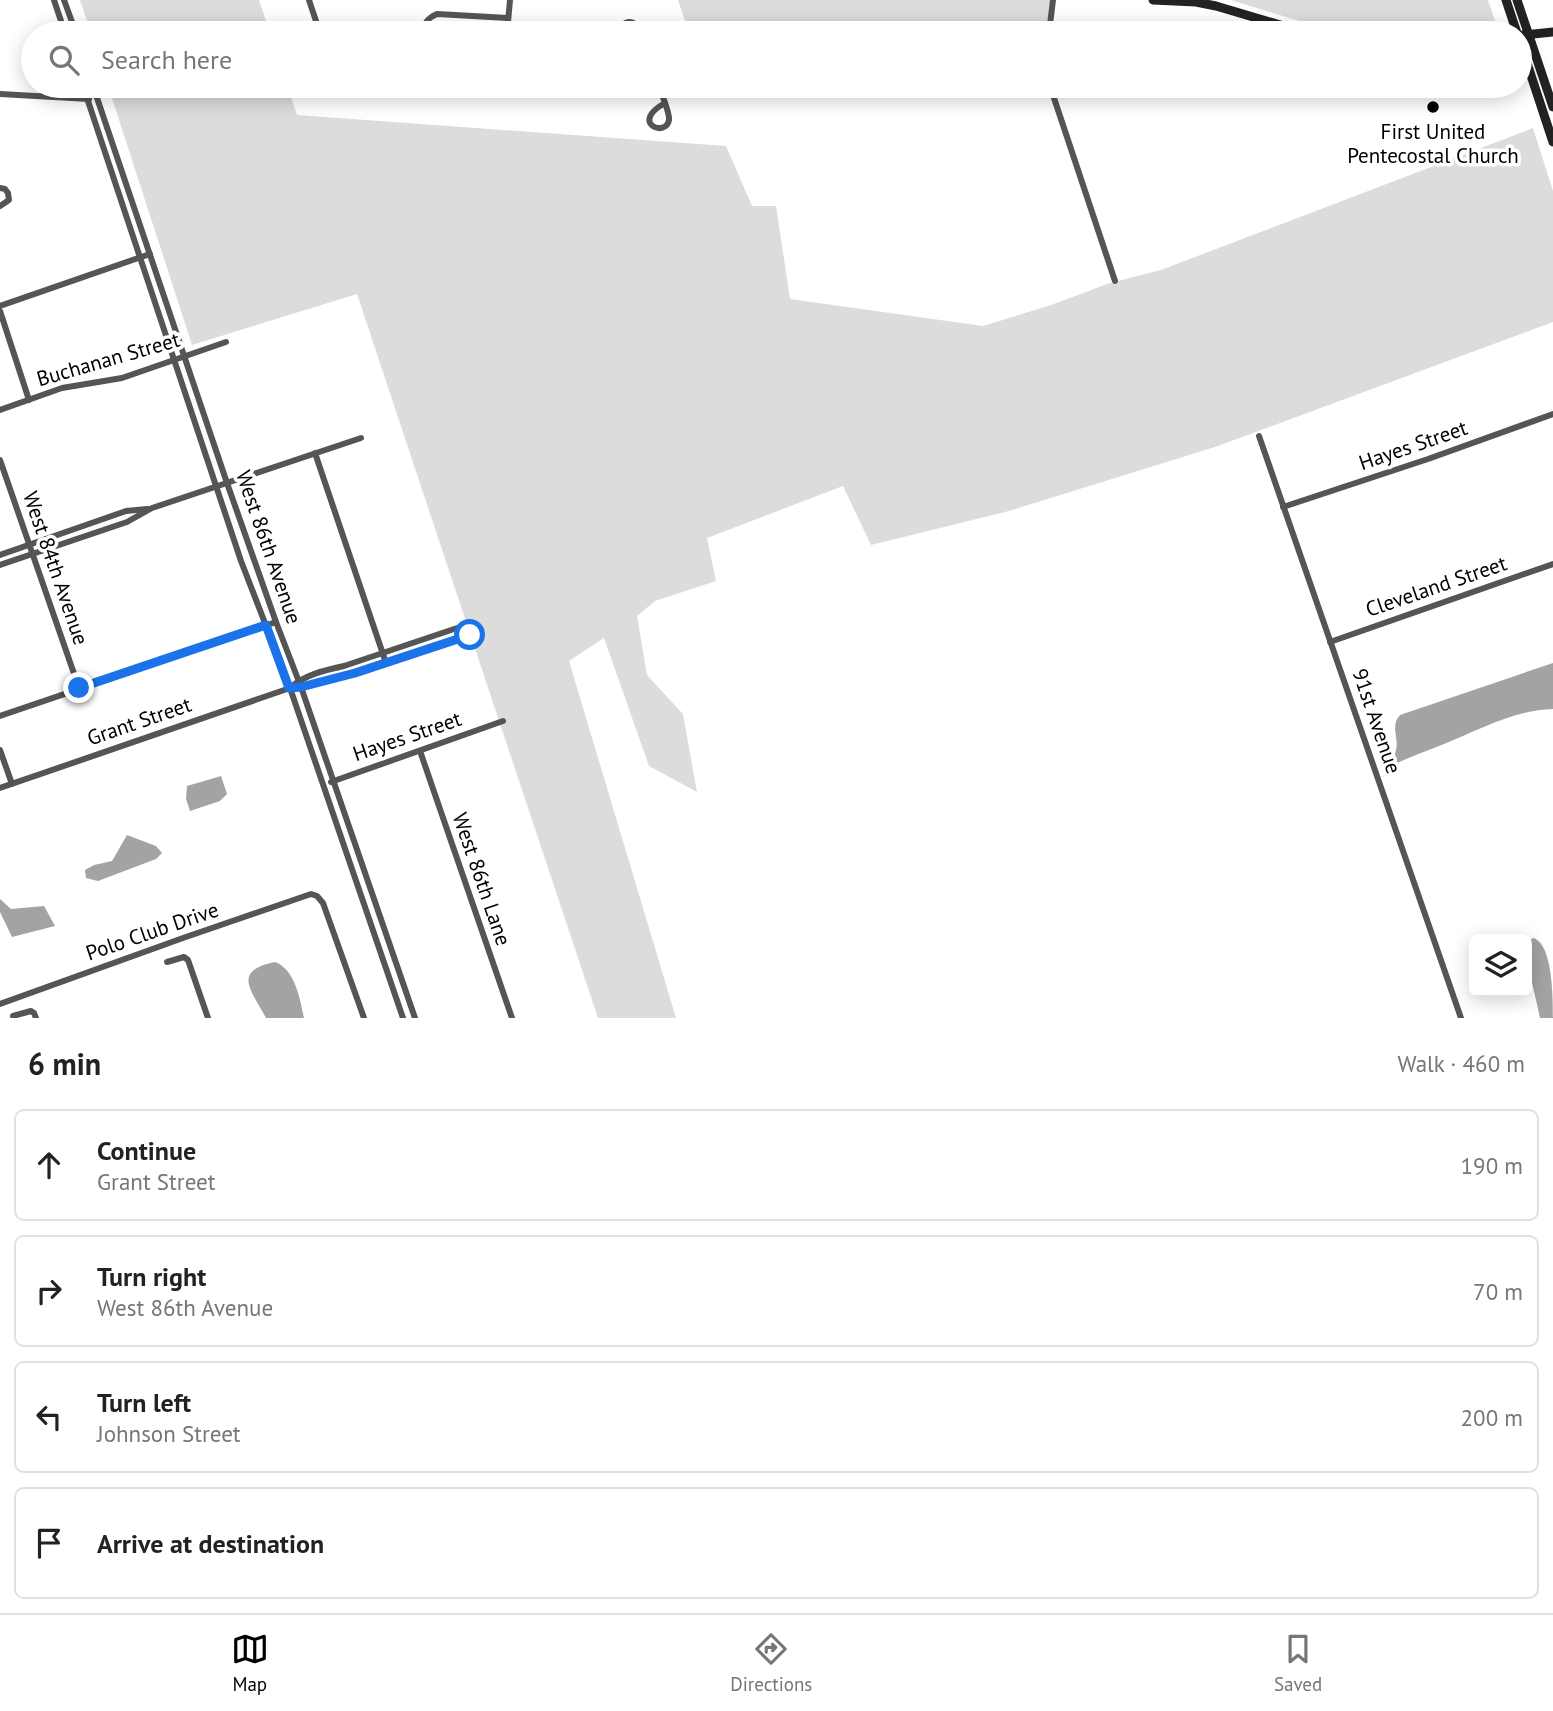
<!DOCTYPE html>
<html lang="en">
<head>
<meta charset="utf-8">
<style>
  body { margin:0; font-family:"PT Sans",sans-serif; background:#f6f6f6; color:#222 }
  .controls { position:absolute; right:21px; bottom:21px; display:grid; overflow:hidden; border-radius:10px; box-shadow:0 4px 18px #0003 }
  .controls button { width:63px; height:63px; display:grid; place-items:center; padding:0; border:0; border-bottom:2px solid #e0e0e0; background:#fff; color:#222; font:35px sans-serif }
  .stop { position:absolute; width:21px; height:21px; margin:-16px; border:5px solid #1a73e8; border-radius:50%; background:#fff }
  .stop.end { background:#1a73e8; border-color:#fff; box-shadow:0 2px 7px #0008 }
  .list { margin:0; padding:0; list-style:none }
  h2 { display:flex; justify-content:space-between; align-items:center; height:91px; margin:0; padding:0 28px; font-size:30px }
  h2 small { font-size:23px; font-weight:400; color:#767676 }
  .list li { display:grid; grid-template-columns:46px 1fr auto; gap:21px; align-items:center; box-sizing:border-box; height:112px; margin:0 14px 14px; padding:0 14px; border:2px solid #e0e0e0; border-radius:10px }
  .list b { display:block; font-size:26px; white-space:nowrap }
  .list p { margin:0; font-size:23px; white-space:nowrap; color:#767676 }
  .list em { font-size:23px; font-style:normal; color:#767676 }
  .icon { flex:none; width:38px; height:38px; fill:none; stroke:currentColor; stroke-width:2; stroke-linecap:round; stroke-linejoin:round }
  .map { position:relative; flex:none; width:1553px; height:1018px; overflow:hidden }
  .search { position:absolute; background:#fff; box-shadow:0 4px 18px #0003; left:21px; right:21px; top:21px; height:77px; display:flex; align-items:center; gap:18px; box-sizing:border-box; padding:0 24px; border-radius:38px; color:#767676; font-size:26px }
  .sheet { height:595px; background:#fff }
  nav { display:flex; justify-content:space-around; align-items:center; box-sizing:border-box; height:98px; border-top:2px solid #e0e0e0; background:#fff; font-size:19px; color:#767676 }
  nav a { display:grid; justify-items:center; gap:4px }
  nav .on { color:#000 }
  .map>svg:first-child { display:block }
</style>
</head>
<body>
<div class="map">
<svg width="1553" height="1018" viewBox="0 0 1553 1018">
  <rect width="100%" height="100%" fill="#fff"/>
  <!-- green -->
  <g fill="#dcdcdc">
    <path d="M80 0H259L270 33H91Z"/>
    <path d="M678 0H1053L1049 33H689Z"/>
    <path d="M1231 0H1488L1497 27 1436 33H1338Z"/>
    <path d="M108 86H287L297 115 726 146 752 206H776L790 299 983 326 1051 305 1110 283 1161 270 1533 128 1553 191V322L1215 447 1009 511 871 545 843 486 707 538 716 581 655 601 637 616 647 675 683 714 697 792 649 766 604 638 569 661 676 1018H598L357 294 192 345Z"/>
    <path d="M922 86H1051L1052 94Z"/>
  </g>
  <!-- water -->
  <g fill="#a3a3a3">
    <path d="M1553 663V709C1514 710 1479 730 1444 744 1425 752 1406 758 1389 767 1391 762 1395 756 1396 750 1399 737 1390 726 1400 715Z"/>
    <path d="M221 776 227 794 220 801 190 811 186 799 187 786Z"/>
    <path d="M127 835 156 846 162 853 156 859 98 881 86 878 85 870 94 865 112 861Z"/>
    <path d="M0 899 11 909 44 906 55 926 12 937 0 912Z"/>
    <path d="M1533 938C1553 943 1553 999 1553 1018H1540C1535 993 1527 968 1527 942Z"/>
    <path d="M275 962C295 969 300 999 304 1018H266C252 991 231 971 275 962Z"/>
  </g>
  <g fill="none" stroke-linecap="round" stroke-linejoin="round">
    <!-- street -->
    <g stroke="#555" stroke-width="6">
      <path d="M54 0 65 33"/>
      <path d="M64 0 76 33"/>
      <path d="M309 0 320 33"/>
      <path d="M423 33C423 23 428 18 437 14L508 18"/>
      <path d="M507 33 510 0"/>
      <path d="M620 33 621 26C630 18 637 23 641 33"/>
      <path d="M1049 33 1053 0"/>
      <path d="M83 86 241 561 290 688 403 1018"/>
      <path d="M93 86 227 483 276 622 301 687 415 1018"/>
      <path d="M659 86C661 94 670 112 669 120 666 138 629 123 665 103"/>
      <path d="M1050 86 1115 281"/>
      <path d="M0 94 89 99"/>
      <path d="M0 188 5 189 8 193 9 200 0 206"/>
      <path d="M0 306 150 254"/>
      <path d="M0 311 29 400"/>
      <path d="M0 410 62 388 122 378 226 342"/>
      <path d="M1259 436 1461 1018"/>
      <path d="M315 453 386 663"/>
      <path d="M0 460 79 688"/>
      <path d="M1283 507 1428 459 1553 414"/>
      <path d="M0 555 126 511 147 509"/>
      <path d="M0 565 127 522 152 508 361 438"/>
      <path d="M1330 642 1553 564"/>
      <path d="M290 688C304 675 325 670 344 666L466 625"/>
      <path d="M0 716 276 622"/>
      <path d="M0 750 12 784"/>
      <path d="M420 751 512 1018"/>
      <path d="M331 782 503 721"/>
      <path d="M0 788 290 688 301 687 355 673 470 635"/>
      <path d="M167 962 184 957 188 960 208 1018"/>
      <path d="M0 1004 183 938 311 894 317 896 323 903 364 1018"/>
      <path d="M13 1016 31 1011 34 1013 36 1018"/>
    </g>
    <!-- secondary -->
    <g stroke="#222" stroke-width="9">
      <path d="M1153 0 1196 2 1216 6 1307 33"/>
      <path d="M1506 0 1517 33"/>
      <path d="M1517 0 1553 107"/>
      <path d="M1523 35 1553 32"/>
      <path d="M1520 42 1553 142"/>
    </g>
  </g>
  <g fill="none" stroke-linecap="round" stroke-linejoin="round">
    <!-- route -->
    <path stroke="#1a73e8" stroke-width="9" d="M79 688 266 625 289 688 301 687 355 673 470 635"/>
  </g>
  <!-- markers -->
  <circle fill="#000" stroke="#fff" stroke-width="2.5" cx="1433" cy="107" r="7"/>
  <g text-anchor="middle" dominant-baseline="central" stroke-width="7" stroke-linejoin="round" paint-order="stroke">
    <!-- poi labels -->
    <g font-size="21" fill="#000" stroke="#fff">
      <text x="1433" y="131">First United<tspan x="1433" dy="24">Pentecostal Church</tspan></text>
    </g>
    <!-- street labels -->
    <g font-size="21" fill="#000" stroke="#fff">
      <text transform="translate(108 359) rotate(-16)">Buchanan Street</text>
      <text transform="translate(1413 445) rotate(-19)">Hayes Street</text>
      <text transform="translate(269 547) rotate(71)">West 86th Avenue</text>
      <text transform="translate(56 568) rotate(71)">West 84th Avenue</text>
      <text transform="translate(1436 586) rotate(-19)">Cleveland Street</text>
      <text transform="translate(139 721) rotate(-19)">Grant Street</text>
      <text transform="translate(1377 721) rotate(71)">91st Avenue</text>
      <text transform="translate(407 736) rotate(-19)">Hayes Street</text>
      <text transform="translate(482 879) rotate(71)">West 86th Lane</text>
      <text transform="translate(152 931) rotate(-19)">Polo Club Drive</text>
    </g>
  </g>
</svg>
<div class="controls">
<button><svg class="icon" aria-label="layers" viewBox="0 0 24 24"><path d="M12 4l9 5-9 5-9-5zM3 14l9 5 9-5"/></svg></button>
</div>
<div class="stop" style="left:470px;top:635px"></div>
<div class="stop end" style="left:79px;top:688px"></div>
<div class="search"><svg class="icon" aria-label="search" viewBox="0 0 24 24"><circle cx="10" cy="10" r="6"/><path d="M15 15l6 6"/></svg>Search here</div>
</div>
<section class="sheet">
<h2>6 min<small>Walk · 460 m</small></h2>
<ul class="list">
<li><svg class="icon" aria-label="ahead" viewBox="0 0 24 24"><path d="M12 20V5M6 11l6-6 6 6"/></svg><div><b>Continue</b><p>Grant Street</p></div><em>190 m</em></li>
<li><svg class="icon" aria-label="right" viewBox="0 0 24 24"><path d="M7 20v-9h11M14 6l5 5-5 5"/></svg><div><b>Turn right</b><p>West 86th Avenue</p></div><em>70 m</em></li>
<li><svg class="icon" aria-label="left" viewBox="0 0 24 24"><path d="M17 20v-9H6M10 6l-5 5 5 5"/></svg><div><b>Turn left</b><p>Johnson Street</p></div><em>200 m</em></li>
<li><svg class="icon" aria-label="arrive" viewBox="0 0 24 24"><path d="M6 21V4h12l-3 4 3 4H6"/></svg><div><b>Arrive at destination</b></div></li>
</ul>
</section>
<nav>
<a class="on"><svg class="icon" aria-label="map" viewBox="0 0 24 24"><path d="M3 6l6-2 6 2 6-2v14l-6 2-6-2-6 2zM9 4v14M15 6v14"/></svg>Map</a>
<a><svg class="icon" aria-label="directions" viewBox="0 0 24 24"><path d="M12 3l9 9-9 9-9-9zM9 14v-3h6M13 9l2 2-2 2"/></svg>Directions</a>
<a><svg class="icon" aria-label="saved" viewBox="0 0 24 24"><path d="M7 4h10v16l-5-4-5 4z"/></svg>Saved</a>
</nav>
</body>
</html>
